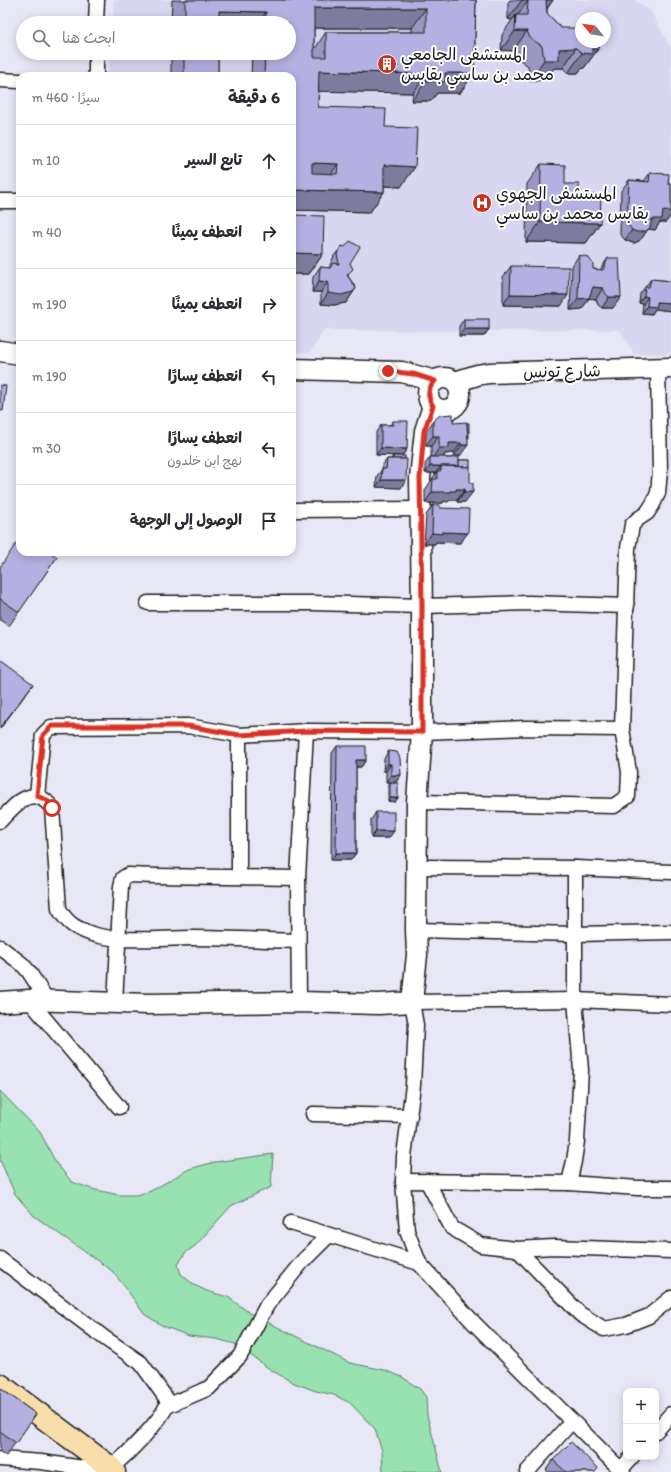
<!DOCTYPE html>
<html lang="ar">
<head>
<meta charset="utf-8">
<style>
  body { margin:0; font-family:Itim,"Playpen Sans Arabic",sans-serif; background:#f2f2f3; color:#2b2b33; direction:rtl }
  .controls { position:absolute; right:12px; bottom:12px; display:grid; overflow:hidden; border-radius:8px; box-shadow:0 2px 10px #0003 }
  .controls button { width:36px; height:36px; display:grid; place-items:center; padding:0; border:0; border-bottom:1px solid #e1e1e2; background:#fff; color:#2b2b33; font:20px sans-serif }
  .compass { position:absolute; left:575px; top:12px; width:36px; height:36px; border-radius:50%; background:#fff; box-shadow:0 2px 10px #0003; rotate:300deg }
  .stop { position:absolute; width:12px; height:12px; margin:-9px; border:3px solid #d93025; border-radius:50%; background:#fff }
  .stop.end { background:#d93025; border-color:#fff; box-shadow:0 1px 4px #0008 }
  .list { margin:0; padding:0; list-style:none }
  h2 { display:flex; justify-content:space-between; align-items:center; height:52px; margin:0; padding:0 16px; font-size:17px }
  h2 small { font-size:13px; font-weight:400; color:#7c7c81 }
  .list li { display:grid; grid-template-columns:26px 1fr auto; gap:12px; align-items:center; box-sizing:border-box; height:72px; padding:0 16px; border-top:1px solid #e1e1e2 }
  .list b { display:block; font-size:15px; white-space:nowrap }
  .list p { margin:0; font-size:13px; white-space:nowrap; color:#7c7c81 }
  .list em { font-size:13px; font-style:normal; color:#7c7c81 }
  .icon { flex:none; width:22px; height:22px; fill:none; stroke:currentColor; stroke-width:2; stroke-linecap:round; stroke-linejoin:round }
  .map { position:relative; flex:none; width:671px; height:1472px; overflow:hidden; direction:ltr }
  .search { position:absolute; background:#fff; box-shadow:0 2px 10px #0003; left:16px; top:16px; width:280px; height:44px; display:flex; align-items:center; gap:10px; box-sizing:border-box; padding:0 14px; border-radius:22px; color:#7c7c81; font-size:15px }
  .panel { position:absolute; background:#fff; box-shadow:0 2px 10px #0003; left:16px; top:72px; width:280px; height:484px; border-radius:12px; direction:rtl }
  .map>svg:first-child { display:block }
</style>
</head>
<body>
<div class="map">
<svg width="671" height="1472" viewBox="0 0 671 1472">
  <rect width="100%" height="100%" fill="#e8e7f6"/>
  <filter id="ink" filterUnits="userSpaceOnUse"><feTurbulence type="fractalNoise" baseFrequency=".025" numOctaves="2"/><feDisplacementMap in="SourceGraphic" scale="8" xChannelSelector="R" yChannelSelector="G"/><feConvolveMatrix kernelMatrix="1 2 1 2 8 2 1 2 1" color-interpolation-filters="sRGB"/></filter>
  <g filter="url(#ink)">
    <!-- built -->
    <path fill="#d8d6f0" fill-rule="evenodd" d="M114 0H634L650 10 671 48V354H634L620 330 474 331 324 330 310 353 292 352V76H108L110 53H289V23H113ZM581 18H605V42H581Z"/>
    <!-- green -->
    <path fill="#98e1b0" stroke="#5a7e66" d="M0 1091 40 1132 56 1163 72 1182 92 1189 119 1195H136L151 1191 189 1169 215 1162 273 1154 271 1187 231 1206 195 1246 185 1253 178 1265 181 1274 194 1285 207 1291 228 1297 251 1314 350 1363 385 1370 402 1377 420 1389 426 1397 427 1415 442 1472H383L382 1451 375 1429 350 1403 334 1395 316 1391 294 1383 271 1370 235 1344 216 1339 189 1336 163 1326 144 1314 125 1287 112 1271 34 1216 15 1194 0 1160Z"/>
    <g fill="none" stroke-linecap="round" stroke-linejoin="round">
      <!-- street casing -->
      <g stroke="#1c1c1c" stroke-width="17">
        <g id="street">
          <path d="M96 23 97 0"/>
          <path d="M96 76V53"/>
          <path d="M0 80 20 81"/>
          <path d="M0 201H20"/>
          <path d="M292 510 420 509"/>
          <path d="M148 603H313L422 606 529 603 627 606"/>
          <path d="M37 796 43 735 51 727 188 726 239 735 306 731 422 732 526 728 622 729"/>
          <path d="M417 802 614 806 628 796 629 772 622 729 628 548 632 525 638 519 647 513 653 504 658 493 660 471 658 368"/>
          <path d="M0 821C15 805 33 782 52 808L59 909C68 924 75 928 92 934 120 943 162 938 191 938 227 938 262 940 298 941"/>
          <path d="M416 867 575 868 671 872"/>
          <path d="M575 868V1000L581 1070 577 1141 574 1161 569 1183 638 1188H671"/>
          <path d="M239 876V735"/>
          <path d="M416 930 575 934 671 932"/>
          <path d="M0 947 22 964 29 972 47 1000"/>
          <path d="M29 1000 119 1107"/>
          <path d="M299 1002 298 878 306 731"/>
          <path d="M115 1003 121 886 123 878 128 875 156 876 298 878"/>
          <path d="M313 1114 410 1116"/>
          <path d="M403 1181 569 1183"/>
          <path d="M427 1181 452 1228 481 1245 517 1249 554 1247 671 1251"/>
          <path d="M291 1223 419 1263"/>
          <path d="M517 1249 580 1314 604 1329 626 1325 649 1316 671 1298"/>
          <path d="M0 1259 106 1339 141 1363 168 1401C165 1418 125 1456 111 1468"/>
          <path d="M167 1406 209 1388 240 1356 267 1305 302 1262 329 1235"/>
          <path d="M656 1431 671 1414"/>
          <path d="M0 1459 41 1462 112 1472"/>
          <path d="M620 1470 632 1457"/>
          <path d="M527 1472 572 1421"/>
          <path d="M623 1472 473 1322 419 1263 407 1231 403 1181 404 1156 413 1085 416 1025 412 1002 575 1000 671 1004"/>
        </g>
      </g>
      <!-- secondary casing -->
      <g stroke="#1c1c1c" stroke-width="23">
        <g id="secondary">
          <path d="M0 351 20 354"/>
          <path d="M292 369 402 372 435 381"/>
          <circle cx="444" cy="394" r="16"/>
          <path d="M455 382 477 375 489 373 671 368"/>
          <path d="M0 1002 29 1000 148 1004 299 1002 379 1004 412 1002 417 955 416 930 417 802 422 732V606L420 478 425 431 433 406"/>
        </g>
      </g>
      <!-- primary casing -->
      <g stroke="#1c1c1c" stroke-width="25">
        <path id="primary" d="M0 1385 111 1468 114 1472"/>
      </g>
      <!-- street -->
      <use href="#street" stroke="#fff" stroke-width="14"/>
      <!-- secondary -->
      <use href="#secondary" stroke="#fff" stroke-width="20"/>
      <!-- primary -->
      <use href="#primary" stroke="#f8deab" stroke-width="22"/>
    </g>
    <!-- wall -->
    <g fill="#9b97c2" stroke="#1c1c1c" fill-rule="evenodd">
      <path d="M172 0H476L474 73 460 93H437L431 101H412L413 93 319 91 318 107 385 127 401 187 384 186V192L370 212 293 210V215L323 254 309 274H292V76H251L252 53H289V23H171ZM314 28H412V32H326L314 50Z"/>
      <path d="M510 0H553L547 9V13L561 28 598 49 584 68 581 69 578 73H568L563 68H554L545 80H530L528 66 516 57 513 51 501 50 502 35 512 20 508 19V3Z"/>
      <rect x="171" y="53" width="47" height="23"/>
      <path d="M541 164 565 184 579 194 600 223 586 243 526 242 527 184Z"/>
      <path d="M650 173 668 184H671V215L666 222H660L655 230 648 229 642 238 639 241 634 243 630 242 625 240 620 234 621 191 629 180 644 181Z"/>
      <path d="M342 246 350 263 348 276 356 288 346 303 334 305 321 304V292H312L313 277 320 267 329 268 330 267V265L334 256Z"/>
      <path d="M579 255 593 269 600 270 608 258 613 308H602L598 305 596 299 589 298 582 309 570 310 572 266Z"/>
      <path d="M511 266 561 306 503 305V277Z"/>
      <path d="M651 279 671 281V311L655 309 652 314 642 313 643 304 639 303 640 294Z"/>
      <path d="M464 319 489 329 484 336H459V326Z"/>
      <path d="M393 421 407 449 402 456 376 455V432L381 425H390Z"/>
      <path d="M433 421 453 423 468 440 460 456H454V453L445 454 443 457 446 458H451L452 457 459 460H470L465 502H457V500H450L448 502 444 501 443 503H425V490L436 473H425V464L430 457H431V446H425L426 432Z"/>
      <path d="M393 456 401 488 376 487 377 476 382 469V466L387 459H391Z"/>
      <path d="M433 505 440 508 460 543 436 542 435 544H424L426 515Z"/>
      <path d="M57 557 9 626 0 620V567Z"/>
      <path d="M337 746 366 760 361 767H356V853L351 860H331L332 753Z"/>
      <path d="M388 751 401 775 396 782H386V771H383L384 759Z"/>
      <path d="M390 783 395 802 388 801V786Z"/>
      <path d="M376 812 389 838H371V820Z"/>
      <path d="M0 1388 36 1414 6 1456 0 1452Z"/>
      <path d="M553 1460 595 1472H548L546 1470Z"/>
    </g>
    <!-- shaded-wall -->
    <g fill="#7e7b9e" stroke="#1c1c1c">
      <path d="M522 0 528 1 515 19 516 15 512 20 508 19Z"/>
      <path d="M546 0H553L540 18Z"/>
      <path d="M314 8H426L412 28H300Z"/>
      <path d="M219 11 266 12 259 23H211Z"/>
      <path d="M515 31H527L513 51 501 50Z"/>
      <path d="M576 48 563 68H554L545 80H530L544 60 559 49Z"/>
      <path d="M592 49H598L584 68 581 69 578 73H568L582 53Z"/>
      <path d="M319 71 427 74 413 93 305 91Z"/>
      <path d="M445 73H474L460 93H437L431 101H412L426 81Z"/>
      <path d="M312 163 338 164 324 184 298 183Z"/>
      <path d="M384 165 415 167 401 187 371 185Z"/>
      <path d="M292 190 384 192 370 212 292 210Z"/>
      <path d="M663 211H671V215L666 222H660L655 230 648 229 642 238 639 241 634 243 630 242 625 240 632 230 652 219Z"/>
      <path d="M540 222 600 223 586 243 526 242Z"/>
      <path d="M292 253 323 254 309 274H292Z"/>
      <path d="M319 281 328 282 321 292H312Z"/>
      <path d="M593 287 603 288 596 299 586 298Z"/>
      <path d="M356 288 346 303 334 305 321 304 328 293Z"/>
      <path d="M510 294 568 295 561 306 503 305Z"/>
      <path d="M644 296 648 297 643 304 639 303Z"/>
      <path d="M609 297H621L613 308H602Z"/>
      <path d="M589 298 582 309 570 310 578 299Z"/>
      <path d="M657 302 671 303V311L655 309 652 314 642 313 647 306Z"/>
      <path d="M464 329H489L484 336H459Z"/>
      <path d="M433 436H439L431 446H425Z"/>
      <path d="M449 443H461L454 453 445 454 442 459H432L439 448Z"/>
      <path d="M462 445H468L460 456H454Z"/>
      <path d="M381 448 407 449 402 456 376 455Z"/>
      <path d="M430 466H459L456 469 441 471V466L436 473H425Z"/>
      <path d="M381 480H406L401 488 376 487Z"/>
      <path d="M456 489H465L457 500H450L448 502 444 501 443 503H425L432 492 450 491Z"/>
      <path d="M464 492H473L465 502H457Z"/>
      <path d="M442 532 468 533 460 543 436 542 435 544H424L432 533Z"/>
      <path d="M33 684 23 698 0 729V728Z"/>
      <path d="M356 760H366L361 767H351Z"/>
      <path d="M388 764H391L386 771H383Z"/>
      <path d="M391 775H401L396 782H386Z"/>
      <path d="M390 798H398L395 802 388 801Z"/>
      <path d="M376 831H394L389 838H371Z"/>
      <path d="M336 853H356L351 860H331Z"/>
    </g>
    <!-- building -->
    <g fill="#b4b0e1" stroke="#1c1c1c" fill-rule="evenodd">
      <path d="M185 0H476L474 73H445V82L426 81 427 74 319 71 318 107 386 109 385 127 417 128 415 167 384 165V192L292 190 293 215 324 216 323 254 292 253V76H264L265 53H289V23H266V12L219 11V23H185ZM314 8H426V32H326V57H314ZM312 163 338 164 337 174 312 173Z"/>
      <path d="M524 0H546L547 13 561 28H576L581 24V42H600L598 49H592V54L582 53 576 48 559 49V60H544L542 46 530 38 527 31H515L516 15H527L528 1Z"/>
      <rect x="184" y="53" width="34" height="23"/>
      <path d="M541 164 565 165V184H579V194L601 195 600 223 540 222Z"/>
      <path d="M650 173 669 174 668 184H671V211H663L662 219H652L650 228 646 231 641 232H637L632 230 627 223 629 180 649 182Z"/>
      <path d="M350 241 360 247 350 263 353 269 347 275 356 288 353 292 341 295 328 293V282L319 281 320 267 330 268 333 263 339 264 337 254 342 246 345 247Z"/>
      <path d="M579 255 588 257 593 264V269L603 270 608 258H619L621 297H609L606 294 603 288 593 287 589 298 578 299Z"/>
      <path d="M511 266 569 267 568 295 510 294Z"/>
      <path d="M651 279 671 281V303L657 302V307L647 306 648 297 644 296 645 287H649Z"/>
      <rect x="464" y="319" width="25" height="10"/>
      <path d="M0 385 6 386 3 411 0 410Z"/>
      <path d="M453 414V423L467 422 468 445H462L461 443H449V448H439V436H433V421L440 415Z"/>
      <path d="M393 421H408L407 449 381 448V425H393Z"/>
      <path d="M467 423H469V438H468Z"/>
      <rect x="393" y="456" width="12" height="3"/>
      <path d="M430 457H446V458H452V457H459V466H430Z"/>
      <path d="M387 459H407L406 480H381L382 469H386Z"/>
      <path d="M459 460H470V467H458L459 466Z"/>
      <path d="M441 466 470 467V483H473V492H464L465 489H456V491H450V492H432L433 479H437V471H441Z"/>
      <path d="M433 505H440V508L469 509 468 533 442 532V534L432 533Z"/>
      <path d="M20 538V552H50L57 557 19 612 0 599V567Z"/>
      <path d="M0 660 33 684 0 728Z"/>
      <path d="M337 746H366V760H356V853H336Z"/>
      <path d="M388 751 397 752 400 758 401 775H391V764H388Z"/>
      <rect x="390" y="783" width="8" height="15"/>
      <rect x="376" y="812" width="18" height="19"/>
      <path d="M0 1388 36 1414 16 1443 0 1431Z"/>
      <path d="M571 1442 598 1468 595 1472H566L553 1460Z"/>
    </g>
  </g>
  <g fill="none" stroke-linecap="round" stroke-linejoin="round" filter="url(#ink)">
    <!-- route -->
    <path stroke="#d93025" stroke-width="5" d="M52 808 47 800 37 796 43 735 52 726H188L239 735 306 731 422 732V606L420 478 424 431 433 406C427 397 427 389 435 381L413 374 388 371"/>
  </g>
  <!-- icons -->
  <defs>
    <g id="building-disc" transform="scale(1)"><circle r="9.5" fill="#c8321e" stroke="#fff"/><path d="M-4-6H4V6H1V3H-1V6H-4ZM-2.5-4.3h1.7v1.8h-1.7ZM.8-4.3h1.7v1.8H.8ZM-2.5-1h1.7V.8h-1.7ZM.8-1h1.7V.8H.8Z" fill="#fff"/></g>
    <g id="hospital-disc" transform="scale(1)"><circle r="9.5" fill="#c8321e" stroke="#fff"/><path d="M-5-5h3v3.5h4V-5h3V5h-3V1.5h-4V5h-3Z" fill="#fff"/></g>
  </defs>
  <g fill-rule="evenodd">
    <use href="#building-disc" x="387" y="64"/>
    <use href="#hospital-disc" x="482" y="203"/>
  </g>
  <g text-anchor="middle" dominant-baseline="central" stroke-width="4" stroke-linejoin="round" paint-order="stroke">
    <!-- poi labels -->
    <g font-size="17" fill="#1c1c1c" stroke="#fff" text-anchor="start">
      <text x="401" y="54">المستشفى الجامعي<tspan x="401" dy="20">محمد بن ساسي بقابس</tspan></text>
      <text x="496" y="193">المستشفى الجهوي<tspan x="496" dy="20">بقابس محمد بن ساسي</tspan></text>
    </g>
    <!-- street labels -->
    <g font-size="17" fill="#1c1c1c" stroke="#fff">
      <text transform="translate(562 371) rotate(-1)">شارع تونس</text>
    </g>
  </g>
</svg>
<div class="controls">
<button>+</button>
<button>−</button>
</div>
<svg class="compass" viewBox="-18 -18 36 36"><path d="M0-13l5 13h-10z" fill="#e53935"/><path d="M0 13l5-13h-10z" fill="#7c7c81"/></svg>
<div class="stop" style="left:52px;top:808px"></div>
<div class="stop end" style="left:388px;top:371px"></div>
<div class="search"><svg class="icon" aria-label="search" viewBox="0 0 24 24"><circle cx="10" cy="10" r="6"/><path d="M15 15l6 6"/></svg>ابحث هنا</div>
<section class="panel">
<h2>6 دقيقة<small>سيرًا · 460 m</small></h2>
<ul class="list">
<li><svg class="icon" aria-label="ahead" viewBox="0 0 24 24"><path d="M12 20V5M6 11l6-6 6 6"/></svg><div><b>تابع السير</b></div><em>10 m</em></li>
<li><svg class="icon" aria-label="right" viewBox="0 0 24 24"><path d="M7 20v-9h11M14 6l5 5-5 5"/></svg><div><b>انعطف يمينًا</b></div><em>40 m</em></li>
<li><svg class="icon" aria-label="right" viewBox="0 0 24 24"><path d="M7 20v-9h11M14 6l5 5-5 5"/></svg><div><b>انعطف يمينًا</b></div><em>190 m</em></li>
<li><svg class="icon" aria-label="left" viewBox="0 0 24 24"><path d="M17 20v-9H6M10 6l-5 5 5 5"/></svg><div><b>انعطف يسارًا</b></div><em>190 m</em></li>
<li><svg class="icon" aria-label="left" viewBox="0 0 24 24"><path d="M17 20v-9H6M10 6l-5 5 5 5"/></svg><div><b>انعطف يسارًا</b><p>نهج ابن خلدون</p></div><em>30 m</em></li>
<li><svg class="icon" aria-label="arrive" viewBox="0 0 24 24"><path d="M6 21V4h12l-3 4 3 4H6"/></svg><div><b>الوصول إلى الوجهة</b></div></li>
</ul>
</section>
</div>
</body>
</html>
